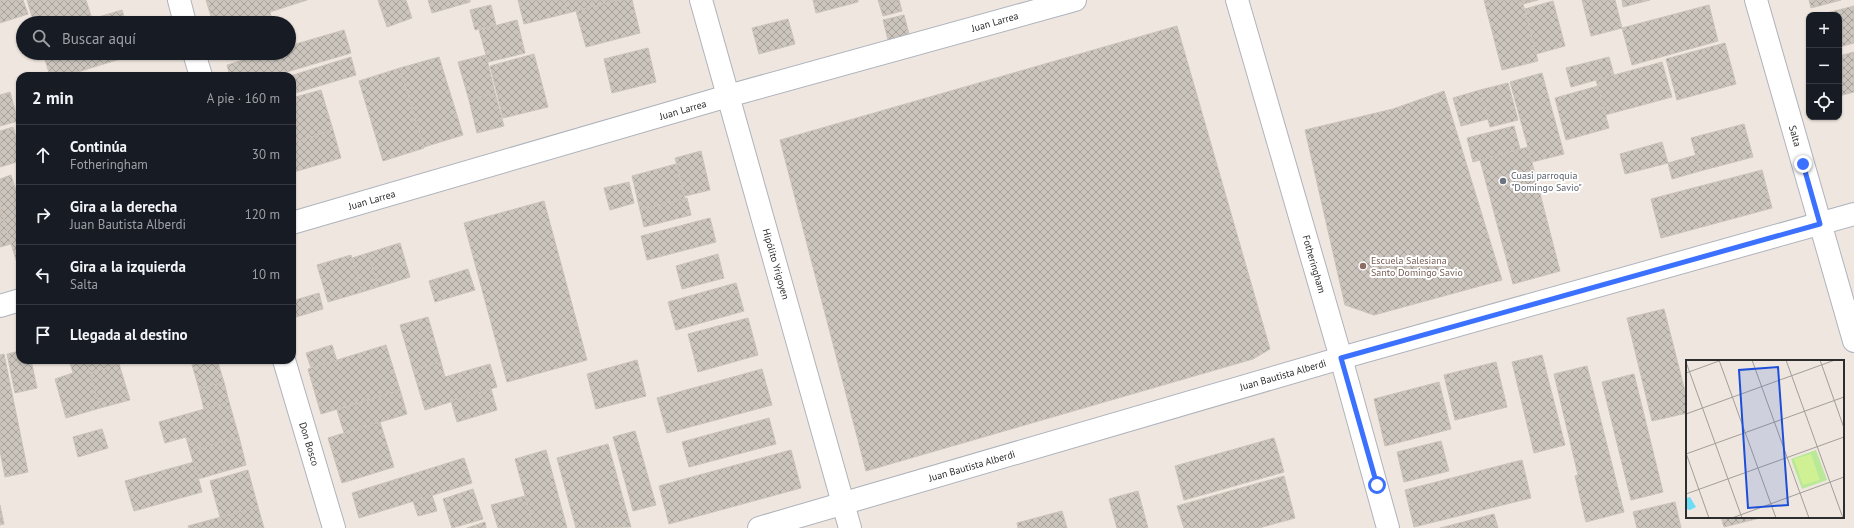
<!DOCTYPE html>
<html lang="es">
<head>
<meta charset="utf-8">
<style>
  body { margin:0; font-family:"PT Sans",sans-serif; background:#20242c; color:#f1f3f6 }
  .controls { position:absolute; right:12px; top:12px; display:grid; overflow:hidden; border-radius:8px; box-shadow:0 1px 3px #0004 }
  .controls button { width:36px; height:36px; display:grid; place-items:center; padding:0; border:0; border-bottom:1px solid #363941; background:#171b24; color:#f1f3f6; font:20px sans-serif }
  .stop { position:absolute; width:12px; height:12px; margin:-9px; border:3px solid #3c70ff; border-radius:50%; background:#fff }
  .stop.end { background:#3c70ff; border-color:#fff; box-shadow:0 1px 4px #0008 }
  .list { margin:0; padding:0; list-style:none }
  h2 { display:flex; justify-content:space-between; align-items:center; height:52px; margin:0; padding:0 16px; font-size:17px }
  h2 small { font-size:13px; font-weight:400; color:#9ea1a6 }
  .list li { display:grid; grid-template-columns:26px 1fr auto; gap:12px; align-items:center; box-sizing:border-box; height:60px; padding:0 16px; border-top:1px solid #363941 }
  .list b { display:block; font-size:15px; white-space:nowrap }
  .list p { margin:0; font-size:13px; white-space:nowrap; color:#9ea1a6 }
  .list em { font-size:13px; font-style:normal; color:#9ea1a6 }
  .icon { flex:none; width:22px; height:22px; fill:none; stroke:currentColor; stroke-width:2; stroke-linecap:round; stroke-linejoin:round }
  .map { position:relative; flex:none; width:1854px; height:528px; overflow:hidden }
  .search { position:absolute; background:#171b24; box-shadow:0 1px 3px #0004; left:16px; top:16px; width:280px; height:44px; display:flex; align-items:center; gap:10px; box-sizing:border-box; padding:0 14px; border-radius:22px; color:#9ea1a6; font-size:15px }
  .panel { position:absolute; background:#171b24; box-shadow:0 1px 3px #0004; left:16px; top:72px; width:280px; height:292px; border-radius:12px }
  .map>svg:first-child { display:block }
</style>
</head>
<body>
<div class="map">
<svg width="1854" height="528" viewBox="0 0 1854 528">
  <defs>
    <pattern id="building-cross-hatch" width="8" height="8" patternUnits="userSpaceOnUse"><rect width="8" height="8" fill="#cbc5bd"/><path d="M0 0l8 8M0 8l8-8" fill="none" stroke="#a5a09a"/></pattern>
  </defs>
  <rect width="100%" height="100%" fill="#efe7df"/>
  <!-- building -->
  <g fill="url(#building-cross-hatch)" stroke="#cbc2b8">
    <path d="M0 0H23L28 14 0 23Z"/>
    <path d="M27 0H86L92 19 80 23H34Z"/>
    <path d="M206 0H307L270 12 273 23H213Z"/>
    <path d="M378 0H406L412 18 387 27Z"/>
    <path d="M428 0H470V2L432 13Z"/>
    <path d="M518 0H564L568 13 524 24Z"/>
    <path d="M564 0H618L568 13Z"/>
    <path d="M618 0H632L640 33 586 47 576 11Z"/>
    <path d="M813 0H858V2L816 13Z"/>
    <path d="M878 0H899L902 11 883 16Z"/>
    <path d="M1484 0H1522L1538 61 1502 70Z"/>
    <path d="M1522 0H1538L1523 4Z"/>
    <path d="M1582 0H1615L1622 28 1591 36Z"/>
    <path d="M1622 0H1650L1623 7Z"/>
    <path d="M1809 0H1841L1811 8Z"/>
    <path d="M1553 1 1565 46 1536 54 1525 9Z"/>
    <path d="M491 5 496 25 475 30 470 10Z"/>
    <path d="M1709 5 1718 41 1632 65 1622 28Z"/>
    <path d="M1854 6V43L1839 47V15H1819Z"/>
    <path d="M122 10 126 23H80L92 19Z"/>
    <path d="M904 15 909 34 888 40 883 20Z"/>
    <path d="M788 19 795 44 759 54 752 28Z"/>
    <path d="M517 20 525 53 488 62 479 30Z"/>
    <path d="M1177 26 1270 349 1253 359 866 471 780 140Z"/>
    <path d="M344 30 351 53 273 76H230L227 65 266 53H289V46Z"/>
    <path d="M1725 43 1736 84 1677 100 1666 59Z"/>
    <path d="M648 48 656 82 612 93 604 59Z"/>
    <path d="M1854 52V92L1839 96V56Z"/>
    <path d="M43 53H135L136 54 65 76H50Z"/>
    <path d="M222 53H242L224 59Z"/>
    <path d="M534 54 548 107 503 118 490 66Z"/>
    <path d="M486 55 495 93 469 100 458 62Z"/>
    <path d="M351 57 356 75 292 94V76H290Z"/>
    <path d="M439 57 463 135 424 147 400 68Z"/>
    <path d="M1609 57 1614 75 1571 87 1566 68Z"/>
    <path d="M1662 62 1672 97 1605 115 1596 80Z"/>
    <path d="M400 68 424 148 383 161 359 81Z"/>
    <path d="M1542 73 1564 154 1532 162 1510 82Z"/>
    <path d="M1508 83 1518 120 1490 127 1480 90Z"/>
    <path d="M1598 86 1609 128 1566 140 1555 98Z"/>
    <path d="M321 90 333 130 292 143V98Z"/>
    <path d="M1480 90 1488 119 1461 126 1453 98Z"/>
    <path d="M1444 91 1502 280 1374 315 1345 305 1305 130 1393 109Z"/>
    <path d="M10 92 18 121 0 126V95Z"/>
    <path d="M495 93 504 126 477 133 469 100Z"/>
    <path d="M1744 124 1753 157 1700 171 1691 138Z"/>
    <path d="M1514 126 1520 149 1473 162 1467 138Z"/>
    <path d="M13 127 20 151V161L0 167V131Z"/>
    <path d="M333 130 341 158 294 172 292 165V143Z"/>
    <path d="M1662 142 1668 163 1625 174 1620 154Z"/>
    <path d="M1528 147 1560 271 1513 284 1480 160Z"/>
    <path d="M701 151 710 190 685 196 675 158Z"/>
    <path d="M1696 155 1700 171 1672 179 1668 163Z"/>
    <path d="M676 164 685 199 640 210 632 176Z"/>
    <path d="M1762 170 1772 208 1661 238 1651 199Z"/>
    <path d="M11 175 20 203V262L17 263 0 207V179Z"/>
    <path d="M629 182 634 203 610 210 604 188Z"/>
    <path d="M687 198 691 215 644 227 640 210Z"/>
    <path d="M544 201 587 360 507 382 464 223Z"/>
    <path d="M0 207 11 244 0 247Z"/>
    <path d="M710 218 716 242 647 260 641 236Z"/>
    <path d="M400 243 410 277 378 287 368 253Z"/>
    <path d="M368 253 378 287 362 292 352 258Z"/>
    <path d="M718 254 724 278 682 289 676 266Z"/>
    <path d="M351 255 362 292 328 302 317 265Z"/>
    <path d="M468 269 475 290 435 302 429 281Z"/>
    <path d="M736 283 744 311 676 330 668 302Z"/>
    <path d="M319 293 323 309 296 317 292 301Z"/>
    <path d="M1664 309 1687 399V413L1652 421 1627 318Z"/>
    <path d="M428 317 441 362 413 370 400 325Z"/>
    <path d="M748 318 758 355 698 372 688 334Z"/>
    <path d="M332 345 337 361 311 368 306 353Z"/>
    <path d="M386 345 400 390 321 414 308 369Z"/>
    <path d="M20 351V360H31L37 388 15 393 7 354Z"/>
    <path d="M4 354 28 472 5 477 0 451V355Z"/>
    <path d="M1542 355 1565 445 1534 453 1512 362Z"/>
    <path d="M79 360H87L100 408 66 418 55 379 73 373 70 363Z"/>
    <path d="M87 360H126V362L90 373Z"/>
    <path d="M195 360H217L224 382 199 389 191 361Z"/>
    <path d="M637 360 646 396 596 409 587 374Z"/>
    <path d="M441 362 445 377 490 364 497 387 425 410 413 370Z"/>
    <path d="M1496 362 1507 407 1455 420 1444 375Z"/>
    <path d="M119 364 130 400 100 408 90 373Z"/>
    <path d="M1587 366 1624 512 1586 522 1575 476 1578 475 1554 374Z"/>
    <path d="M762 369 772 405 667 433 657 398Z"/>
    <path d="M1634 374 1663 492 1631 500 1602 382Z"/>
    <path d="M224 382 229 402 204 409 199 389Z"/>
    <path d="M1439 382 1451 429 1385 446 1374 399Z"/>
    <path d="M491 389 497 410 457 422 451 401Z"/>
    <path d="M400 390 407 414 344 433 337 410Z"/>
    <path d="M229 402 239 437 190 451 186 437 165 443 159 422Z"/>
    <path d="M769 418 776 444 689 467 682 442Z"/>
    <path d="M380 422 394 467 342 483 328 438Z"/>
    <path d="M102 429 108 448 78 457 73 437Z"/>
    <path d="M635 431 656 505 633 511 613 437Z"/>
    <path d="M239 437 246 465 198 479 190 451Z"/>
    <path d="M1274 438 1284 472 1184 500 1175 466Z"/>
    <path d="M1441 441 1449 471 1404 482 1397 452Z"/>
    <path d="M608 444 631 527 576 528 557 458Z"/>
    <path d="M546 450 567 528H534L515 459Z"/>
    <path d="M791 450 801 488 669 524 659 486Z"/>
    <path d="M464 458 472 483 359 518 352 493Z"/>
    <path d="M1522 460 1531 498 1414 527 1405 490Z"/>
    <path d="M194 462 202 492 134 511 125 481Z"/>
    <path d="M248 470 258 507 220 517 210 481Z"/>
    <path d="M1284 476 1295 518 1259 528H1184L1177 506Z"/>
    <path d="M473 489 483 519 452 528 443 499Z"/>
    <path d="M1138 491 1148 528H1117L1109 499Z"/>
    <path d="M432 495 437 511 418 516 413 501Z"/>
    <path d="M525 496 534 528H498L491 505Z"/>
    <path d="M1675 502 1681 528H1637L1633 512Z"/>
    <path d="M0 505 4 524 0 525Z"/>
    <path d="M258 507 264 528H189L188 526Z"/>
    <path d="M1062 511 1067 528H1018L1017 523Z"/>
    <path d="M1494 514 1498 528H1440Z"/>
    <path d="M1721 517H1764L1724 527Z"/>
    <path d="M485 522 486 528H467Z"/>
  </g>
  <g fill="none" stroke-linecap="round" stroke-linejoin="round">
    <!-- minor casing -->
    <g stroke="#afb3bd" stroke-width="24">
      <g id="minor">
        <path d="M179 0 185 23"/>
        <path d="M701 0 850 528"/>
        <path d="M1237 0 1341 358 1388 528"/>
        <path d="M1756 0 1854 341"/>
        <path d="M194 53 201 76"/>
        <path d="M292 223 728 96 1075 0"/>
        <path d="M0 306 20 300"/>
        <path d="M284 360 334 528"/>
        <path d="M759 528 1341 358 1854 214"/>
      </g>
    </g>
    <!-- minor -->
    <use href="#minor" stroke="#fff" stroke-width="22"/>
  </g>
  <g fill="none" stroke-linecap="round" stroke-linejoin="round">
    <!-- route -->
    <path stroke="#3c70ff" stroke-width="5" d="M1377 485 1341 358 1820 224 1803 164"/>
  </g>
  <!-- markers -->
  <circle fill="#6b7280" stroke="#fff" stroke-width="1.5" cx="1503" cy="181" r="4"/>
  <circle fill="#8d6e63" stroke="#fff" stroke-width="1.5" cx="1363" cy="266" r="4"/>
  <g text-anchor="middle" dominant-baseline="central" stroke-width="4" stroke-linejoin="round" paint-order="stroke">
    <!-- street labels -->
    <g font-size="10" fill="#2d2d2d" stroke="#fff">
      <text transform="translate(995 22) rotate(-16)">Juan Larrea</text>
      <text transform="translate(683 110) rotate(-16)">Juan Larrea</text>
      <text transform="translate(1795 136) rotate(74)">Salta</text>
      <text transform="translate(372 200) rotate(-16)">Juan Larrea</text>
      <text transform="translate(776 264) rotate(74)">Hipólito Yrigoyen</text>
      <text transform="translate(1314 264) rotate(74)">Fotheringham</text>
      <text transform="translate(1283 375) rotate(-16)">Juan Bautista Alberdi</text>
      <text transform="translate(309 444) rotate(73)">Don Bosco</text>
      <text transform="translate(972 466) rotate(-16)">Juan Bautista Alberdi</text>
    </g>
    <!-- worship labels -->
    <g font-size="10" fill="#5b616d" stroke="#fff" text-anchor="start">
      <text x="1511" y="175">Cuasi parroquia<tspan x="1511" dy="12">"Domingo Savio"</tspan></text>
    </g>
    <!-- education labels -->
    <g font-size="10" fill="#785e54" stroke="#fff" text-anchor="start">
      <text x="1371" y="260">Escuela Salesiana<tspan x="1371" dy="12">Santo Domingo Savio</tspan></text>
    </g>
  </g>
  <!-- overview -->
  <g transform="translate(1686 360)">
    <rect width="158" height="158" fill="#efe7df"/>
    <path d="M130 90 141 120 116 129 105 99Z" fill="#bae899"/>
    <path d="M125 94 134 120 117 125 108 99Z" fill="#d0f094"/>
    <path d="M4 137 10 147 4 150 0 149V138Z" fill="#6dddf6"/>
    <path fill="none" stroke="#a19d98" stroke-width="1" d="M33 0 90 158M66 0 123 158M100 0 157 158M134 0 158 68M0 2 56 158M0 13 33 1M0 54 149 0M0 93 23 158M0 94 158 37M0 134 158 77M46 158 158 117"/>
    <path fill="#1d4ed8" fill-opacity="0.15" stroke="#1d4ed8" stroke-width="2" d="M92 7 102 145 62 148 53 10Z"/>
    <rect width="158" height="158" fill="none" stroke="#2d2d2d" stroke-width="2"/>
  </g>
</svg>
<div class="controls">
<button>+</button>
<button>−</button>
<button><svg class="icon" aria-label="locate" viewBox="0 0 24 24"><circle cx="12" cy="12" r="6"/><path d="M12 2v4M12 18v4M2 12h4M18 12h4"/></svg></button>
</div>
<div class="stop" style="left:1377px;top:485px"></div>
<div class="stop end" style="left:1803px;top:164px"></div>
<div class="search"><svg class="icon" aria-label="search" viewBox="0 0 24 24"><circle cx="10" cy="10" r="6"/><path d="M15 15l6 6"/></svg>Buscar aquí</div>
<section class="panel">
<h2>2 min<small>A pie · 160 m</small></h2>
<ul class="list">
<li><svg class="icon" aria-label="ahead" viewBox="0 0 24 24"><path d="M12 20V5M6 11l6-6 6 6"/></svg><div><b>Continúa</b><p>Fotheringham</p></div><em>30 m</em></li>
<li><svg class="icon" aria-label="right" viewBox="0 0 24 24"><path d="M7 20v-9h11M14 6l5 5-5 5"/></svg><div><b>Gira a la derecha</b><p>Juan Bautista Alberdi</p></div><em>120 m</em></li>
<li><svg class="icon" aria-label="left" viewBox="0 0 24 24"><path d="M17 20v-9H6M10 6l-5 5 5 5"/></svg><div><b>Gira a la izquierda</b><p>Salta</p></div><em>10 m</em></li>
<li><svg class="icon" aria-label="arrive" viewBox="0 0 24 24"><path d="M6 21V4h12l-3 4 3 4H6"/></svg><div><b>Llegada al destino</b></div></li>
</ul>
</section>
</div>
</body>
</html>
